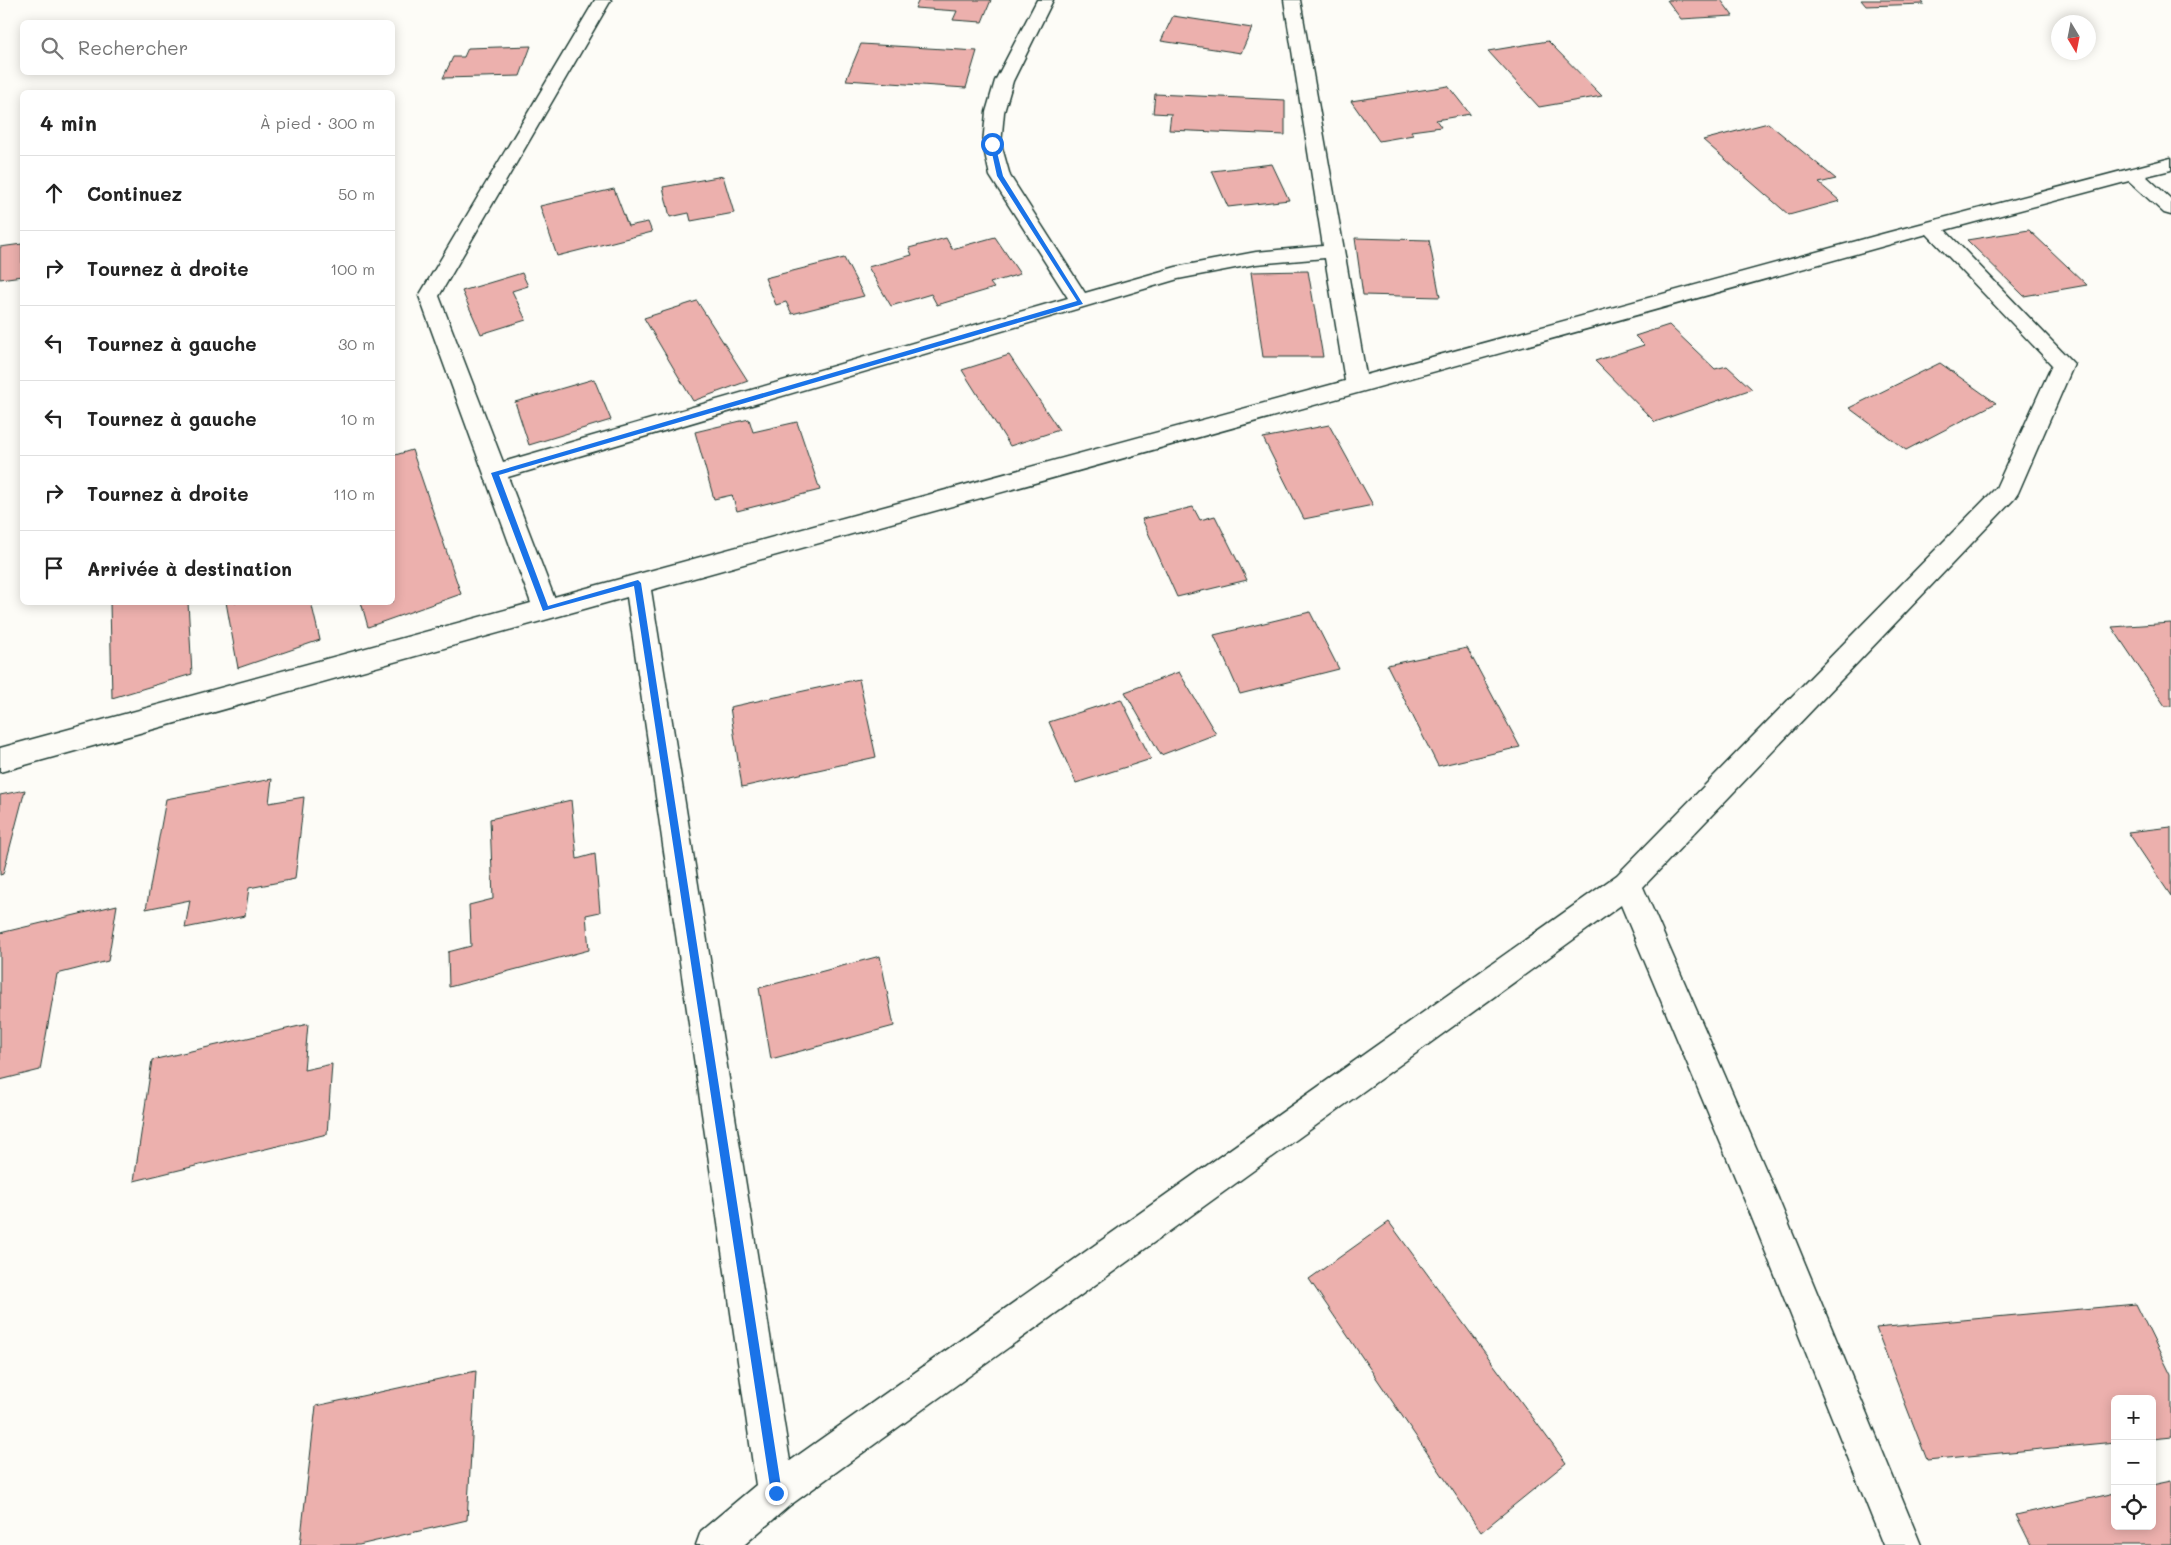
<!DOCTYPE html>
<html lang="fr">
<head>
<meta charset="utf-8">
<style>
  body { margin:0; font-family:Mali,sans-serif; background:#f6f6f6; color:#222 }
  .controls { position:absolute; right:15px; bottom:15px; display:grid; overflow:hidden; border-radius:8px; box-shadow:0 2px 12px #0003 }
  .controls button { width:45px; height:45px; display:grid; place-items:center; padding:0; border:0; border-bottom:1px solid #e0e0e0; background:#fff; color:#222; font:25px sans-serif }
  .compass { position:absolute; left:2051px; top:15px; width:45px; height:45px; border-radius:50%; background:#fff; box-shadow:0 2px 12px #0003; rotate:170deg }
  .stop { position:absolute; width:15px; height:15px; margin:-11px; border:4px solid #1a73e8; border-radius:50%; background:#fff }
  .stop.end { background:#1a73e8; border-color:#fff; box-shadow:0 1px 5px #0008 }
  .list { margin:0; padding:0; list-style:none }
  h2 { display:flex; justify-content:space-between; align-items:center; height:65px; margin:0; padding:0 20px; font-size:21px }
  h2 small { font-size:16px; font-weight:400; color:#767676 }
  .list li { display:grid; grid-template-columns:32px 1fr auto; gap:15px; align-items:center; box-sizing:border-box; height:75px; padding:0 20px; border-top:1px solid #e0e0e0 }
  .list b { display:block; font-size:19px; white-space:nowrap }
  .list em { font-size:16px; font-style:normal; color:#767676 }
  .icon { flex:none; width:28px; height:28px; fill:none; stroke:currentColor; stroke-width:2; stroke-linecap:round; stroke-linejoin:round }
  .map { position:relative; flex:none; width:2171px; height:1545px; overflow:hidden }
  .search { position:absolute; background:#fff; box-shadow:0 2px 12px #0003; left:20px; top:20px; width:375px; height:55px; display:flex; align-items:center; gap:12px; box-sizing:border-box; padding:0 18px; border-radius:8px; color:#767676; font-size:19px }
  .panel { position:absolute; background:#fff; box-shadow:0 2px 12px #0003; left:20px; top:90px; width:375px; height:515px; border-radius:8px }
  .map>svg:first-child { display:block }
</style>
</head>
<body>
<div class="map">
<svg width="2171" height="1545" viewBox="0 0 2171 1545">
  <rect width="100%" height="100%" fill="#fdfcf7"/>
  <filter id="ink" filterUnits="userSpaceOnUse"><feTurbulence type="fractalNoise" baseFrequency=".02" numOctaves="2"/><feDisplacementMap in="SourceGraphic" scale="10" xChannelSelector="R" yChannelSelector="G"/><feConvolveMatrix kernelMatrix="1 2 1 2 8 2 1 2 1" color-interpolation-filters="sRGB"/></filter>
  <g filter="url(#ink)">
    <!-- building -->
    <g fill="#ecb0ad" stroke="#1f3d34">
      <path d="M919 0H991L982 22 953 20 957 11 915 8Z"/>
      <path d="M1667 0H1721L1733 16 1681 19Z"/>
      <path d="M1861 0H1921L1924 4 1866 6Z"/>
      <path d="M1173 16 1252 28 1241 53 1161 41Z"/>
      <path d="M1548 41 1602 96 1539 107 1488 51Z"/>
      <path d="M861 44 977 51 966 88 846 80Z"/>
      <path d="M531 46 520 76 443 78 453 57H464L468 48Z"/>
      <path d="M1448 86 1470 114 1436 120 1441 127 1411 131 1413 135 1379 141 1351 101Z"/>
      <path d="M1155 94 1285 100V135L1169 130 1171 114 1153 113Z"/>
      <path d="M1768 123 1836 179 1819 183 1840 201 1789 215 1703 140Z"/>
      <path d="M1272 164 1289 200 1228 207 1212 171Z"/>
      <path d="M723 176 734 213 691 221 689 213 670 217 663 187Z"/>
      <path d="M614 189 628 226 648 222 652 232 557 256 540 206Z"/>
      <path d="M2029 230 2087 285 2024 296 1967 240Z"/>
      <path d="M995 237 1020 274 990 283 994 288 937 305 931 294 891 306 868 267 912 255 909 248 946 238 952 249Z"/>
      <path d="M1355 238 1429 240 1440 297 1363 295Z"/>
      <path d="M22 244V276L0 279V247Z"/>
      <path d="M844 258 864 296 792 314 786 302 776 305 765 278Z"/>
      <path d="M1308 271 1323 357H1263L1251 272Z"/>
      <path d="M522 273 528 286 512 291 526 320 481 334 462 291Z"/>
      <path d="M697 301 748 381 693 401 644 318Z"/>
      <path d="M1669 325 1715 369 1727 366 1752 389 1655 422 1595 361 1644 345 1635 336Z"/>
      <path d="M1009 355 1059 430 1010 446 962 370Z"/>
      <path d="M1940 363 1996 403 1906 450 1849 408Z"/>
      <path d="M594 379 611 420 529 445 515 402Z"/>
      <path d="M749 419 753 432 797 422 820 490 737 511 732 495 714 499 695 432Z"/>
      <path d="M1329 425 1373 505 1304 519 1263 438Z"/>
      <path d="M412 450 461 594 368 627 361 602H392V456Z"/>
      <path d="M1193 507 1200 520 1215 516 1247 580 1177 597 1142 519Z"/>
      <path d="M110 602H188L192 674 112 698Z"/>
      <path d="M226 602H311L320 640 238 668Z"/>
      <path d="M1310 612 1339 669 1240 694 1214 635Z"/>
      <path d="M2171 623V706H2165L2112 627Z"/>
      <path d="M1467 648 1520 747 1438 766 1387 665Z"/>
      <path d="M1179 672 1216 734 1161 755 1125 692Z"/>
      <path d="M859 679 876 757 742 787 730 707Z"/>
      <path d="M1121 699 1151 759 1076 783 1049 722Z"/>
      <path d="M272 779 269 803 304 797 295 879 249 888 245 916 185 928 190 900 146 909 166 799Z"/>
      <path d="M25 790 3 874 0 875V795Z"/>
      <path d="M571 800 577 859 595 854 600 912 586 915 589 950 449 987 448 952 471 946 469 905 493 899 490 819Z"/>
      <path d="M2171 827V896L2128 832Z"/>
      <path d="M117 905 108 961 57 974 40 1070 0 1080V933Z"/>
      <path d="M880 956 894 1026 771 1059 759 988Z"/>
      <path d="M308 1024 304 1070 332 1064 327 1134 134 1181 152 1060Z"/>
      <path d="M1389 1222 1566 1463 1481 1532 1309 1279Z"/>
      <path d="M2136 1304 2171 1375V1437L2152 1439V1399H2115V1442L1927 1460 1876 1328Z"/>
      <path d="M476 1371 467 1520 359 1545H300L316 1406Z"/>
      <path d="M2171 1481V1545H2031L2016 1515 2115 1493V1526H2152V1485Z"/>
    </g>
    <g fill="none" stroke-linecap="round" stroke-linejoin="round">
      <!-- street casing -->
      <g stroke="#1f3d34" stroke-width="3">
        <path id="street" d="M595 0H611L439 296 503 462 1068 298 990 176 983 144 986 112 995 81 1037 0H1053L1013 81 1004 112 1001 144 1010 176 1085 293 1176 267 1256 252 1323 246 1284 0H1300L1366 375 1886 233 2171 158V170L2146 176 2171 199V215L2164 213 2129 181 1945 230 2074 364 2018 493 2014 499 1643 887 1778 1198 1921 1545H1883L1750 1213 1621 905 789 1506 744 1545H696L701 1531 756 1485 627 597 0 772V748L531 603 419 296ZM1927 234 2052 365 1996 488 1617 875 790 1461 651 590ZM1325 258 1345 381 554 597 508 477 1178 279 1256 264Z"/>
      </g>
      <!-- street -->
      <use href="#street" fill="#fdfcf7" fill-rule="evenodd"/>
    </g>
  </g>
  <!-- route -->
  <path fill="#1a73e8" d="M992 143 995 144 1003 176 1083 304 499 475 548 606 638 580 641 583 782 1493 780 1497 776 1499 772 1497 771 1493 634 586 543 611 491 473 1077 301 997 176 990 144Z"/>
</svg>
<div class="controls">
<button>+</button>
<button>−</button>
<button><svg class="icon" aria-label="locate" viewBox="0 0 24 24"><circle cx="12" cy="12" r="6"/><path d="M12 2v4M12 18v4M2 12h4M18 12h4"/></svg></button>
</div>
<svg class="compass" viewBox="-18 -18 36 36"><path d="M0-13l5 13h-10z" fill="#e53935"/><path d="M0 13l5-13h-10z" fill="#767676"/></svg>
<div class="stop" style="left:992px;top:144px"></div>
<div class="stop end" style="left:776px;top:1493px"></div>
<div class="search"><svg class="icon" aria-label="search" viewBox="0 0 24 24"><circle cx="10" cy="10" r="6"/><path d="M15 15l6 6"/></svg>Rechercher</div>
<section class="panel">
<h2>4 min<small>À pied · 300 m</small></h2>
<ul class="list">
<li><svg class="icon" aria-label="ahead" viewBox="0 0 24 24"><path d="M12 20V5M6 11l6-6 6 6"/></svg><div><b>Continuez</b></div><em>50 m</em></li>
<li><svg class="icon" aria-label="right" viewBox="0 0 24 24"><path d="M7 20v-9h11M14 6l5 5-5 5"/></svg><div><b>Tournez à droite</b></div><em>100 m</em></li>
<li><svg class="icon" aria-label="left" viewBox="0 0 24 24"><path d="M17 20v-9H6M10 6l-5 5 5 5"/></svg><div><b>Tournez à gauche</b></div><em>30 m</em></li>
<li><svg class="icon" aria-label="left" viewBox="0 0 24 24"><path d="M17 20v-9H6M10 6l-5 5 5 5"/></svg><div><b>Tournez à gauche</b></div><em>10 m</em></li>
<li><svg class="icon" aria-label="right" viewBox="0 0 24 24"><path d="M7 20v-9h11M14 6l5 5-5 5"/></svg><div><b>Tournez à droite</b></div><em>110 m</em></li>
<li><svg class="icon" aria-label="arrive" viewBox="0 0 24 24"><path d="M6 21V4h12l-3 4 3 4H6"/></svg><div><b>Arrivée à destination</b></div></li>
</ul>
</section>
</div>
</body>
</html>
